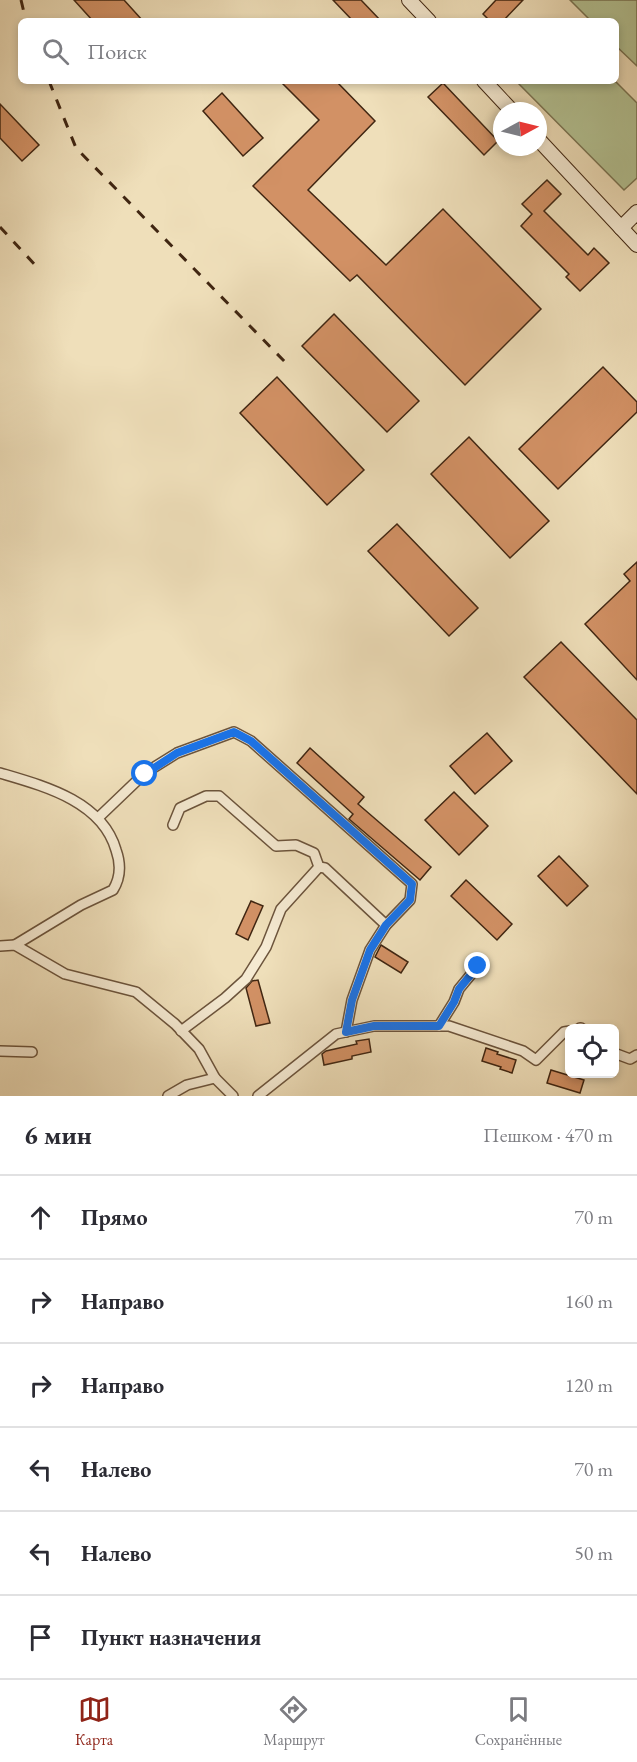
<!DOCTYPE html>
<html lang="ru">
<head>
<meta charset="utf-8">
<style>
  body { margin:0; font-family:"EB Garamond",serif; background:#f7f7f7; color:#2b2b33 }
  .controls { position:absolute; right:18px; bottom:18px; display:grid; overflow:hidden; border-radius:9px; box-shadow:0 3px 9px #0003 }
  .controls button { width:54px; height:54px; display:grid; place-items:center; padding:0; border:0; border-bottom:2px solid #e1e1e2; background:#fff; color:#2b2b33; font:30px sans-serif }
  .compass { position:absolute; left:493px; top:102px; width:54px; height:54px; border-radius:50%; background:#fff; box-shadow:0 3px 9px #0003; rotate:83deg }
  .stop { position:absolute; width:18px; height:18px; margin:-14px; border:4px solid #1a73e8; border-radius:50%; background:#fff }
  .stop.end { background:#1a73e8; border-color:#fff; box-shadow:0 2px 6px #0008 }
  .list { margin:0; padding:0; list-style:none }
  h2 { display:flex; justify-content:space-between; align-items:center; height:78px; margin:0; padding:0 24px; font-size:26px }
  h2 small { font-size:20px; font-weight:400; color:#7c7c81 }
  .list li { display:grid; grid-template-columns:39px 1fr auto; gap:18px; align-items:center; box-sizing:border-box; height:84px; padding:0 24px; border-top:2px solid #e1e1e2 }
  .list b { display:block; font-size:22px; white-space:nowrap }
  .list em { font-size:20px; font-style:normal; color:#7c7c81 }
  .icon { flex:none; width:33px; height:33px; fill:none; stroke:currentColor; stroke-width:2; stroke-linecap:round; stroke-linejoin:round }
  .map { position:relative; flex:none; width:637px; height:1096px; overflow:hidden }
  .search { position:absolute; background:#fff; box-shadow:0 3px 9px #0003; left:18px; right:18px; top:18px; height:66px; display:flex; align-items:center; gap:15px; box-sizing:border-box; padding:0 21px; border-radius:9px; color:#7c7c81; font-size:22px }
  .sheet { height:582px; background:#fff }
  nav { display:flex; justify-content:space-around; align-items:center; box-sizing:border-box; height:84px; border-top:2px solid #e1e1e2; background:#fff; font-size:16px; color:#7c7c81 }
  nav a { display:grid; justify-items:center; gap:3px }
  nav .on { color:#8f2418 }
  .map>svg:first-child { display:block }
</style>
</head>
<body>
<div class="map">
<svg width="637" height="1096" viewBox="0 0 637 1096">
  <rect width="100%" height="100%" fill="#efdfba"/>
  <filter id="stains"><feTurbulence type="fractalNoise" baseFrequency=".00333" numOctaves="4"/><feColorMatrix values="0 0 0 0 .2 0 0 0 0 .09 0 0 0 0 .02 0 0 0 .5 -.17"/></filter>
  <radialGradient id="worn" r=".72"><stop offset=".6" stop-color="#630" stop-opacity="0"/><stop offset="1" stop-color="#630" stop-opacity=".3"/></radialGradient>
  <!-- green -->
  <g fill="#b4c394" stroke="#7a7453" stroke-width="1.5">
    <path d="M570 0H637V66L616 46V21H591Z"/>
    <path d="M516 81H615L637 103V178L624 190Z"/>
  </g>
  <!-- building -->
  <g fill="#d29165" stroke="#402612" stroke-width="1.5">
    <path d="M74 0H124L143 21H93Z"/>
    <path d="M333 0H361L381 21H353Z"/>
    <path d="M496 0H523L503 21H490L483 14Z"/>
    <path d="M280 81H336L375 121 308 190 386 265 443 209 541 309 465 385 357 275 350 281 253 186 319 120Z"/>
    <path d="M443 83 498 141 484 155 428 97Z"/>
    <path d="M222 93 263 138 243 156 203 111Z"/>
    <path d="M0 104 39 145 22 161 0 138Z"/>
    <path d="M547 180 561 194 544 211 588 255 594 248 609 263 580 291 566 277 569 274 521 226 532 214 522 204Z"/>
    <path d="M334 314 419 401 387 432 302 346Z"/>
    <path d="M603 367 637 402V412L558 489 519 449Z"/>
    <path d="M277 377 364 470 327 505 240 413Z"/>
    <path d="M469 437 549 521 510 558 431 474Z"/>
    <path d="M397 524 478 608 449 636 368 551Z"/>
    <path d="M637 562V680L585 624 630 581 624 574Z"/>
    <path d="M561 642 637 720V794L524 677Z"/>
    <path d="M487 733 512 761 475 794 450 766Z"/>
    <path d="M310 748 364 797 358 804 431 867 420 880 349 819 353 814 297 763Z"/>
    <path d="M454 792 488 826 459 855 425 820Z"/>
    <path d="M559 856 588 886 567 906 538 876Z"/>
    <path d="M466 880 512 924 497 940 451 896Z"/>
    <path d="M251 901 263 906 248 940 236 934Z"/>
    <path d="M381 945 408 962 401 973 375 957Z"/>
    <path d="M258 980 270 1023 256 1026 246 988 252 981Z"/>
    <path d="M369 1039 371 1052 352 1056V1059L324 1065 322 1054 326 1051 357 1044 356 1041Z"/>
    <path d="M486 1048 498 1052 497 1054 516 1060 512 1073 500 1069 501 1067 482 1061Z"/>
    <path d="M551 1070 584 1080 580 1093 547 1083Z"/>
  </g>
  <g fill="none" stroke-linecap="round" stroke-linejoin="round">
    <!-- minor casing -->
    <g stroke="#6c543c" stroke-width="12">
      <g id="minor">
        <path d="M0 773C44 786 102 801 116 850 121 864 121 877 113 890L81 905 15 945"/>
        <path d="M98 818 145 773 177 753 234 732 251 741 412 884 410 900 386 925 370 950 352 1000 346 1032"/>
        <path d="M173 825 180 808 206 796H219L276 846 296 845 314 853 319 867 281 909 266 947 246 979 225 998 181 1031"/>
        <path d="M319 867 325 868 386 925"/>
        <path d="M0 946 15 945 65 974 136 992 175 1024 199 1049 215 1078"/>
        <path d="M439 1026 454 1002 459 989 478 966"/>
        <path d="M580 1028H581"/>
        <path d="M0 1051 32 1052"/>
        <path d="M614 1053 630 1059 637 1055"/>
        <path d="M168 1096 187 1085 215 1078 233 1096"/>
        <path d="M258 1096 336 1034 374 1026H449L523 1051 536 1060 564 1032 570 1031"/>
      </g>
    </g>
    <!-- secondary casing -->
    <g stroke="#402612" stroke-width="16">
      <g id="secondary">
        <path d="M409 0 429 21"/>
        <path d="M484 81 512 111"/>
        <path d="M538 139 637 245"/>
        <path d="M621 228 637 212"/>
      </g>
    </g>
    <!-- minor -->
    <use href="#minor" stroke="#f5ead2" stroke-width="9"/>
    <!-- secondary -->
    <use href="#secondary" stroke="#f5ead2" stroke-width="14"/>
    <!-- rail -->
    <g stroke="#402612" stroke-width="3" stroke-dasharray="10 10" stroke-linecap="butt">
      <path d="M21 0 26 21"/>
      <path d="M49 81 76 148 289 366"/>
      <path d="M0 227 37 267"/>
    </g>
  </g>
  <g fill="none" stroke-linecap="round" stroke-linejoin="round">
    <!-- route -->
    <path stroke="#1a73e8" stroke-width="8" d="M145 774 177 753 234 732 251 741 412 884 410 900 386 925 370 950 352 1000 346 1032 374 1026H439L454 1002 459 989 478 966"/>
  </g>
  <rect width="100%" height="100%" filter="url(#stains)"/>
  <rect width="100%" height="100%" fill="url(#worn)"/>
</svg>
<div class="controls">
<button><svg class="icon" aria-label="locate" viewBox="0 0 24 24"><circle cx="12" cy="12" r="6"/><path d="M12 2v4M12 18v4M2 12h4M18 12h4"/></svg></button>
</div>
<svg class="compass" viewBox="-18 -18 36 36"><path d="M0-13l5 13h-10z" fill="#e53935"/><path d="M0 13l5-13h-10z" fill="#7c7c81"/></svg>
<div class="stop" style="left:145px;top:774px"></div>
<div class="stop end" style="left:478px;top:966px"></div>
<div class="search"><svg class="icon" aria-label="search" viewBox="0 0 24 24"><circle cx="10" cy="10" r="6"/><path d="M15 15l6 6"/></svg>Поиск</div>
</div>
<section class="sheet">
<h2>6 мин<small>Пешком · 470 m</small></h2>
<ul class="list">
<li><svg class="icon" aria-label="ahead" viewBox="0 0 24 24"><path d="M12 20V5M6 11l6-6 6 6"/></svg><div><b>Прямо</b></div><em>70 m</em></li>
<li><svg class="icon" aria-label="right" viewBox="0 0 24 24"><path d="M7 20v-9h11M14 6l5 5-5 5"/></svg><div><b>Направо</b></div><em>160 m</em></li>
<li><svg class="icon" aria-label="right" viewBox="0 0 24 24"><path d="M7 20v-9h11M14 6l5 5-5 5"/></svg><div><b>Направо</b></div><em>120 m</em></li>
<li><svg class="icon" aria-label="left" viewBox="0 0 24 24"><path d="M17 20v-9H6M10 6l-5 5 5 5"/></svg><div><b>Налево</b></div><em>70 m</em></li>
<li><svg class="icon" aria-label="left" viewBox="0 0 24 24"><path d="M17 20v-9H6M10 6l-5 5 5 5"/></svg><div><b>Налево</b></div><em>50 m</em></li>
<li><svg class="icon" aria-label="arrive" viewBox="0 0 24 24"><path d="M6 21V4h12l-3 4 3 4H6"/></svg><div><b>Пункт назначения</b></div></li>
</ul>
</section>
<nav>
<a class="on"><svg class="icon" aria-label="map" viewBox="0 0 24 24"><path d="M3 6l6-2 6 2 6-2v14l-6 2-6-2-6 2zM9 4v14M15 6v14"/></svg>Карта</a>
<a><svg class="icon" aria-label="directions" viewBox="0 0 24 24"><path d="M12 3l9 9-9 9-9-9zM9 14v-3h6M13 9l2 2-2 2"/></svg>Маршрут</a>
<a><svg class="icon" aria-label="saved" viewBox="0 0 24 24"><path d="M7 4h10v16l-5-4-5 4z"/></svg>Сохранённые</a>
</nav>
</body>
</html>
